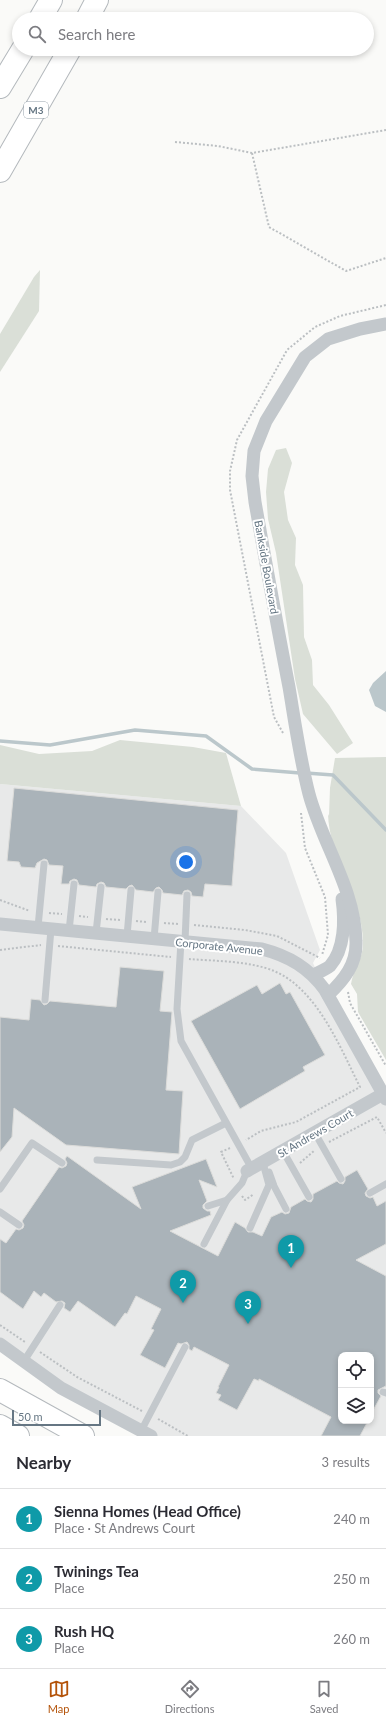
<!DOCTYPE html>
<html lang="en">
<head>
<meta charset="utf-8">
<style>
  body { margin:0; font-family:Lato,sans-serif; background:#f7f7f7; color:#2b2b33 }
  .controls { position:absolute; right:12px; bottom:12px; display:grid; overflow:hidden; border-radius:8px; box-shadow:0 2px 6px #0003 }
  .controls button { width:36px; height:36px; display:grid; place-items:center; padding:0; border:0; border-bottom:1px solid #e1e1e2; background:#fff; color:#2b2b33; font:20px sans-serif }
  .scale { position:absolute; left:12px; bottom:10px; width:89px; box-sizing:border-box; padding-left:4px; border:2px solid #657683; border-top:0; font-size:11px; line-height:14px; white-space:nowrap; color:#657683; -webkit-text-stroke:3px #fff; paint-order:stroke }
  .you { position:absolute; left:186px; top:862px; width:14px; height:14px; margin:-10px; border:3px solid #fff; border-radius:50%; background:#1a73e8; box-shadow:0 0 0 6px #1a73e833 }
  .badge { display:grid; place-items:center; width:26px; height:26px; border-radius:50%; background:#b45309; color:#fff; font-size:13px; font-weight:700 }
  .pin { position:absolute; translate:-50% -33px; filter:drop-shadow(0 1px 2px #0008) }
  .pin::after { content:''; position:absolute; top:21px; width:14px; height:12px; background:inherit; clip-path:polygon(0 0,100% 0,50% 100%) }
  .list { margin:0; padding:0; list-style:none }
  h2 { display:flex; justify-content:space-between; align-items:center; height:52px; margin:0; padding:0 16px; font-size:17px }
  h2 small { font-size:13px; font-weight:400; color:#7c7c81 }
  .list li { display:grid; grid-template-columns:26px 1fr auto; gap:12px; align-items:center; box-sizing:border-box; height:60px; padding:0 16px; border-top:1px solid #e1e1e2 }
  .list b { display:block; font-size:15px; white-space:nowrap }
  .list p { margin:0; font-size:13px; white-space:nowrap; color:#7c7c81 }
  .list em { font-size:13px; font-style:normal; color:#7c7c81 }
  .icon { flex:none; width:22px; height:22px; fill:none; stroke:currentColor; stroke-width:2; stroke-linecap:round; stroke-linejoin:round }
  .map { position:relative; flex:none; width:386px; height:1436px; overflow:hidden }
  .search { position:absolute; background:#fff; box-shadow:0 2px 6px #0003; left:12px; right:12px; top:12px; height:44px; display:flex; align-items:center; gap:10px; box-sizing:border-box; padding:0 14px; border-radius:22px; color:#7c7c81; font-size:15px }
  .sheet { height:232px; background:#fff }
  nav { display:flex; justify-content:space-around; align-items:center; box-sizing:border-box; height:56px; border-top:1px solid #e1e1e2; background:#fff; font-size:11px; color:#7c7c81 }
  nav a { display:grid; justify-items:center; gap:2px }
  nav .on { color:#b45309 }
  .map>svg:first-child { display:block }
</style>
</head>
<body>
<div class="map">
<svg width="386" height="1436" viewBox="0 0 386 1436">
  <rect width="100%" height="100%" fill="#fafaf8"/>
  <!-- built -->
  <path fill="#e8e9e9" fill-rule="evenodd" d="M0 784 241 806 286 853 320 950 313 963 325 990 386 1099V1436H151L0 1344ZM341 1355H371V1421H341Z"/>
  <!-- green -->
  <g fill="#dadfd7">
    <path d="M40 270 39 311 0 372V334L34 277Z"/>
    <path d="M286 448 292 463 284 492 288 520 296 538 295 565 303 585 304 637 312 660 313 685 329 705 353 743 337 754 303 714 295 679 276 553 268 519 266 492 268 469 276 450Z"/>
    <path d="M120 740 193 747 226 753 241 806 0 784V745L39 754 92 751Z"/>
    <path d="M386 757V1060L358 1012 357 994 351 984C353 970 363 959 363 944 364 899 329 858 328 814L329 816 330 788 335 758Z"/>
  </g>
  <!-- water -->
  <path fill="#bbc7cb" d="M386 671V712L375 706 369 690 373 683Z"/>
  <g fill="none" stroke-linecap="round" stroke-linejoin="round">
    <!-- stream -->
    <g stroke="#bbc7cb" stroke-width="3.5">
      <path d="M0 741 50 745 135 730 206 736 252 769 300 773"/>
      <path d="M306 773 333 775 386 830"/>
    </g>
  </g>
  <!-- building -->
  <g fill="#aab3b9" stroke="#dcdcda">
    <path d="M14 788 238 810 232 886 205 884 203 897 192 896 191 892 188 890 184 891 182 895 163 893 162 890 159 887 156 888 153 892 136 890 132 885 129 886 126 889 106 887 104 883 101 882 97 884 96 887 79 885 77 880 74 879 70 881 69 884H61L63 866 49 865 47 860 44 859 37 863 35 868 21 867 19 862 7 861Z"/>
    <path d="M120 967 164 971 160 1011 172 1012 166 1090 183 1091 179 1154 66 1145 14 1108 12 1137 0 1152V1017L29 1020 31 999 40 1000 44 1005 47 1004 50 1001 116 1007Z"/>
    <path d="M280 983 286 994 290 992 325 1055 303 1067 305 1071 240 1109 191 1021 257 985 262 994Z"/>
    <path d="M67 1156 141 1209 132 1187 206 1159 217 1187 199 1180 207 1201 203 1205V1208L207 1211H210L211 1215 170 1231 218 1256 235 1222 245 1228 248 1232H253L262 1236 271 1217 282 1212 285 1214 289 1213 291 1207 305 1199 307 1201 311 1202 313 1199V1194L337 1181 339 1183 343 1184 345 1181V1177L357 1170 368 1189 365 1193 366 1196 370 1198 373 1197 377 1206 386 1201V1244L356 1260 386 1276V1386L378 1390V1393L381 1396 371 1414V1355H341V1421H368L360 1436H321L331 1417 259 1379V1381L254 1379 237 1410 218 1400 221 1395 216 1393 219 1387H218L229 1365 194 1347 192 1351 189 1349V1345L187 1342 181 1344 178 1343 165 1368 140 1355 154 1330 151 1329 161 1309 136 1296 127 1314 125 1313 115 1327 78 1301 70 1312 64 1308 65 1303 62 1301 56 1302 44 1293 41 1297 34 1291 23 1309 0 1292V1239L6 1243 16 1229 19 1230 23 1228 24 1225 22 1221 59 1167 62 1168 66 1166 67 1163 65 1159Z"/>
  </g>
  <g fill="none" stroke-linecap="round" stroke-linejoin="round">
    <!-- trunk casing -->
    <g stroke="#b4b9bd" stroke-width="24">
      <g id="trunk">
        <path d="M0 1390 83 1436"/>
        <path d="M0 1426 18 1436"/>
      </g>
    </g>
    <!-- motorway casing -->
    <g stroke="#b4b9bd" stroke-width="24">
      <g id="motorway">
        <path d="M40 19 51 0"/>
        <path d="M87 19 97 0"/>
        <path d="M0 87 23 49"/>
        <path d="M0 171 70 49"/>
      </g>
    </g>
    <!-- path -->
    <g stroke="#bbbfc2" stroke-width="2" stroke-dasharray="2 2" stroke-linecap="butt">
      <path d="M175 142 218 146 252 153 386 130"/>
      <path d="M252 153 269 227 346 271 386 258"/>
      <path d="M283 733 274 717 230 490V471L237 440 287 350 315 327 340 316 386 305"/>
      <path d="M301 813 305 848 325 897 328 935 322 955"/>
      <path d="M0 900 30 911"/>
      <path d="M49 913 62 914"/>
      <path d="M79 916 88 917"/>
      <path d="M106 919 120 920"/>
      <path d="M136 921 146 922"/>
      <path d="M164 923 178 924"/>
      <path d="M194 925 245 930 277 936 320 958"/>
      <path d="M58 946 171 957"/>
      <path d="M0 950 41 945"/>
      <path d="M189 959C215 961 250 961 274 971 317 989 340 1047 360 1087L296 1122 261 1131 246 1140"/>
      <path d="M348 992 350 1003 386 1066"/>
      <path d="M329 1142 377 1117 386 1133"/>
      <path d="M230 1148 221 1152 234 1179"/>
      <path d="M300 1163 315 1150"/>
      <path d="M242 1196 245 1200 254 1194"/>
      <path d="M0 1325 25 1342"/>
      <path d="M40 1352 77 1377 142 1411"/>
      <path d="M158 1419 188 1436"/>
    </g>
    <!-- service -->
    <g stroke="#c3c8cc" stroke-width="7">
      <path d="M38 927 44 864"/>
      <path d="M69 931 74 884"/>
      <path d="M96 933 101 887"/>
      <path d="M127 936 131 890"/>
      <path d="M154 939 158 892"/>
      <path d="M181 941 177 1009 181 1041 252 1169"/>
      <path d="M185 941 187 895"/>
      <path d="M45 1000 51 929"/>
      <path d="M315 1133 341 1179"/>
      <path d="M283 1151 309 1197"/>
      <path d="M97 1160 171 1165 180 1162 185 1157 192 1140 226 1123"/>
      <path d="M269 1172 274 1186 286 1209"/>
      <path d="M0 1189 32 1143 62 1163"/>
      <path d="M370 1193 386 1184"/>
      <path d="M208 1206 227 1200 242 1183 247 1171"/>
      <path d="M0 1212 19 1225"/>
      <path d="M250 1228 269 1185 263 1163"/>
      <path d="M204 1244 227 1200"/>
      <path d="M24 1361 60 1305"/>
      <path d="M383 1392 386 1393"/>
      <path d="M141 1431 185 1347"/>
    </g>
    <!-- minor -->
    <g stroke="#c3c8cc" stroke-width="13">
      <path d="M0 924 262 949C289 956 309 968 325 990L386 1099"/>
      <path d="M313 975C319 972 325 970 330 966 345 949 345 920 342 899"/>
      <path d="M328 995C344 980 357 964 356 941 355 889 322 843 309 794 300 759 295 723 289 687 277 625 266 564 255 502L252 476 254 451 266 421 305 357 328 339 360 329 386 324"/>
      <path d="M247 1171 383 1094"/>
      <path d="M0 1344 61 1388 151 1436"/>
    </g>
    <!-- trunk -->
    <use href="#trunk" stroke="#fff" stroke-width="22"/>
    <!-- motorway -->
    <use href="#motorway" stroke="#fff" stroke-width="22"/>
  </g>
  <g text-anchor="middle" dominant-baseline="central" stroke-width="4" stroke-linejoin="round" paint-order="stroke">
    <!-- shield labels -->
    <rect fill="#fff" stroke="#939fa8" stroke-width="1" x="24" y="102" width="24" height="16" rx="3"/>
    <g font-size="10" font-weight="bold" fill="#657683">
      <text x="36" y="110">M3</text>
    </g>
    <!-- street labels -->
    <g font-size="11" fill="#657683" stroke="#fff">
      <text transform="translate(267 567) rotate(80)">Bankside Boulevard</text>
      <text transform="translate(219 946) rotate(6)">Corporate Avenue</text>
      <text transform="translate(315 1133) rotate(-30)">St Andrews Court</text>
    </g>
  </g>
</svg>
<div class="controls">
<button><svg class="icon" aria-label="locate" viewBox="0 0 24 24"><circle cx="12" cy="12" r="6"/><path d="M12 2v4M12 18v4M2 12h4M18 12h4"/></svg></button>
<button><svg class="icon" aria-label="layers" viewBox="0 0 24 24"><path d="M12 4l9 5-9 5-9-5zM3 14l9 5 9-5"/></svg></button>
</div>
<div class="scale">50 m</div>
<div class="you"></div>
<div class="pin badge" style="left:291px;top:1268px;background:#0f9aa8">1</div>
<div class="pin badge" style="left:183px;top:1303px;background:#0f9aa8">2</div>
<div class="pin badge" style="left:248px;top:1324px;background:#0f9aa8">3</div>
<div class="search"><svg class="icon" aria-label="search" viewBox="0 0 24 24"><circle cx="10" cy="10" r="6"/><path d="M15 15l6 6"/></svg>Search here</div>
</div>
<section class="sheet">
<h2>Nearby<small>3 results</small></h2>
<ul class="list">
<li><span class="badge" style="background:#0f9aa8">1</span><div><b>Sienna Homes (Head Office)</b><p>Place · St Andrews Court</p></div><em>240 m</em></li>
<li><span class="badge" style="background:#0f9aa8">2</span><div><b>Twinings Tea</b><p>Place</p></div><em>250 m</em></li>
<li><span class="badge" style="background:#0f9aa8">3</span><div><b>Rush HQ</b><p>Place</p></div><em>260 m</em></li>
</ul>
</section>
<nav>
<a class="on"><svg class="icon" aria-label="map" viewBox="0 0 24 24"><path d="M3 6l6-2 6 2 6-2v14l-6 2-6-2-6 2zM9 4v14M15 6v14"/></svg>Map</a>
<a><svg class="icon" aria-label="directions" viewBox="0 0 24 24"><path d="M12 3l9 9-9 9-9-9zM9 14v-3h6M13 9l2 2-2 2"/></svg>Directions</a>
<a><svg class="icon" aria-label="saved" viewBox="0 0 24 24"><path d="M7 4h10v16l-5-4-5 4z"/></svg>Saved</a>
</nav>
</body>
</html>
